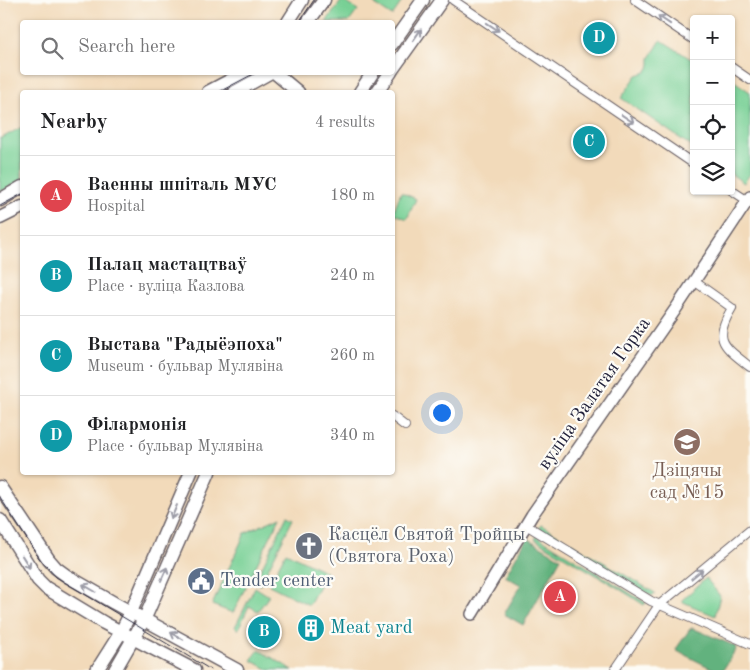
<!DOCTYPE html>
<html lang="en">
<head>
<meta charset="utf-8">
<style>
  body { margin:0; font-family:"Old Standard TT",serif; background:#f6f6f6; color:#202124 }
  .controls { position:absolute; right:15px; top:15px; display:grid; overflow:hidden; border-radius:5px; box-shadow:0 1px 4px #0004 }
  .controls button { width:45px; height:45px; display:grid; place-items:center; padding:0; border:0; border-bottom:1px solid #e0e0e0; background:#fff; color:#202124; font:25px sans-serif }
  .you { position:absolute; left:441px; top:412px; width:18px; height:18px; margin:-12px; border:4px solid #fff; border-radius:50%; background:#1a73e8; box-shadow:0 0 0 8px #1a73e833 }
  .badge { display:grid; place-items:center; width:32px; height:32px; border-radius:50%; background:#7c3aed; color:#fff; font-size:16px; font-weight:700 }
  .pin { position:absolute; translate:-50% -50%; border:2px solid #fff; box-shadow:0 1px 5px #0006 }
  .list { margin:0; padding:0; list-style:none }
  h2 { display:flex; justify-content:space-between; align-items:center; height:65px; margin:0; padding:0 20px; font-size:21px }
  h2 small { font-size:16px; font-weight:400; color:#757577 }
  .list li { display:grid; grid-template-columns:32px 1fr auto; gap:15px; align-items:center; box-sizing:border-box; height:80px; padding:0 20px; border-top:1px solid #e0e0e0 }
  .list b { display:block; font-size:19px; white-space:nowrap }
  .list p { margin:0; font-size:16px; white-space:nowrap; color:#757577 }
  .list em { font-size:16px; font-style:normal; color:#757577 }
  .icon { flex:none; width:28px; height:28px; fill:none; stroke:currentColor; stroke-width:2; stroke-linecap:round; stroke-linejoin:round }
  .map { position:relative; flex:none; width:750px; height:670px; overflow:hidden }
  .search { position:absolute; background:#fff; box-shadow:0 1px 4px #0004; left:20px; top:20px; width:375px; height:55px; display:flex; align-items:center; gap:12px; box-sizing:border-box; padding:0 18px; border-radius:5px; color:#757577; font-size:19px }
  .panel { position:absolute; background:#fff; box-shadow:0 1px 4px #0004; left:20px; top:90px; width:375px; height:385px; border-radius:5px }
  .map>svg:first-child { display:block }
</style>
</head>
<body>
<div class="map">
<svg width="750" height="670" viewBox="0 0 750 670">
  <rect width="100%" height="100%" fill="#fdfcf7"/>
  <filter id="ink" filterUnits="userSpaceOnUse"><feTurbulence type="fractalNoise" baseFrequency=".02" numOctaves="2"/><feDisplacementMap in="SourceGraphic" scale="10" xChannelSelector="R" yChannelSelector="G"/><feConvolveMatrix kernelMatrix="1 2 1 2 8 2 1 2 1" color-interpolation-filters="sRGB"/></filter>
  <filter id="wash" filterUnits="userSpaceOnUse"><feTurbulence type="fractalNoise" baseFrequency=".0096" numOctaves="4" result="noise"/><feDisplacementMap in="SourceGraphic" scale="20" xChannelSelector="R" yChannelSelector="G"/><feGaussianBlur stdDeviation="1.12" result="paint"/><feColorMatrix in="noise" values="0 0 0 0 0 0 0 0 0 0 0 0 0 0 0 0 0 1.4 0 .05"/><feComposite in="paint" operator="in"/></filter>
  <g filter="url(#wash)">
    <rect width="100%" height="100%" fill="#f2daba"/>
    <!-- green -->
    <g fill="#78d095" stroke="#4d7968">
      <path d="M342 0 358 10 349 22H326Z"/>
      <path d="M377 0H403L392 16 374 4Z"/>
      <path d="M661 40 694 61V148L621 98 637 75 646 72 649 68 650 64V58Z"/>
      <path d="M731 79 750 92V174L744 183 731 174Z"/>
      <path d="M22 127V180L0 192V139Z"/>
      <path d="M401 192 416 199 407 219 393 213Z"/>
      <path d="M287 516 293 519 260 585 251 581 255 573 258 575Z"/>
      <path d="M280 517 233 613 212 605 245 533Z"/>
      <path d="M541 525 655 593 652 596 538 528Z"/>
      <path d="M537 536 646 603 644 605C609 581 571 561 535 539Z"/>
      <path d="M286 552 326 572 309 605 269 585Z"/>
      <path d="M706 578 720 596 715 616 681 601Z"/>
      <path d="M255 587 269 596 258 611 249 606 238 630 235 627Z"/>
      <path d="M259 650 293 670H269L251 660Z"/>
    </g>
    <!-- forest -->
    <g fill="#62b27e" stroke="#426a5c">
      <path d="M527 538 561 558 523 625 504 614 521 585 505 576Z"/>
      <path d="M692 628 735 646 736 649 723 670H715L677 651 676 649 690 629Z"/>
    </g>
  </g>
  <g filter="url(#ink)">
    <g fill="none" stroke-linecap="round" stroke-linejoin="round">
      <!-- street casing -->
      <g stroke="#6b6267" stroke-width="10">
        <g id="street">
          <path d="M453 0 694 164"/>
          <path d="M635 0 694 40"/>
          <path d="M731 67 750 80"/>
          <path d="M731 190 748 201"/>
          <path d="M694 281 732 308C712 341 724 346 750 367"/>
          <path d="M392 416 405 426"/>
          <path d="M526 525 651 601 750 644"/>
          <path d="M615 670 659 605 750 530"/>
        </g>
      </g>
      <!-- secondary casing -->
      <g stroke="#6b6267" stroke-width="14">
        <path id="secondary" d="M472 614 532 515 675 310 750 197"/>
      </g>
      <!-- primary casing -->
      <g stroke="#6b6267" stroke-width="15">
        <g id="primary">
          <path d="M288 22 302 0"/>
          <path d="M308 22 324 0"/>
          <path d="M392 44 423 0"/>
          <path d="M392 70 442 0"/>
          <path d="M274 72 298 92"/>
          <path d="M208 92 246 72"/>
          <path d="M235 92 271 72"/>
          <path d="M360 92 373 72"/>
          <path d="M377 92 391 72"/>
          <path d="M0 200 22 187"/>
          <path d="M0 218 22 207"/>
          <path d="M0 487 49 560 56 568 67 576 114 603 237 670"/>
          <path d="M0 520 38 580 46 588 104 623 194 670"/>
          <path d="M97 670 121 632 131 612 191 472"/>
          <path d="M115 670 145 618 209 472"/>
        </g>
      </g>
      <!-- street -->
      <use href="#street" stroke="#fff" stroke-width="8"/>
      <!-- secondary -->
      <use href="#secondary" stroke="#fff" stroke-width="11"/>
      <!-- primary -->
      <use href="#primary" stroke="#fff" stroke-width="12"/>
      <!-- tram -->
      <g stroke="#22223b" stroke-width="1">
        <path d="M299 22 314 0"/>
        <path d="M219 92 257 72"/>
        <path d="M0 206 22 194"/>
        <path d="M0 497 39 558 56 577 211 670"/>
      </g>
    </g>
    <!-- one-way arrows -->
    <defs><path id="oneway-shaft" d="M-6 0H5M1.5-3L5.5 0L1.5 3" fill="none" stroke-width="1.6" stroke-linecap="round" stroke-linejoin="round" transform="scale(1.25)"/></defs>
    <g stroke="#9c9ca7">
      <use href="#oneway-shaft" transform="translate(664 20) rotate(-146)"/>
      <use href="#oneway-shaft" transform="translate(493 27) rotate(34)"/>
      <use href="#oneway-shaft" transform="translate(417 35) rotate(-55)"/>
      <use href="#oneway-shaft" transform="translate(628 119) rotate(34)"/>
      <use href="#oneway-shaft" transform="translate(174 512) rotate(113)"/>
      <use href="#oneway-shaft" transform="translate(26 562) rotate(58)"/>
      <use href="#oneway-shaft" transform="translate(164 574) rotate(-66)"/>
      <use href="#oneway-shaft" transform="translate(697 574) rotate(-40)"/>
      <use href="#oneway-shaft" transform="translate(89 588) rotate(-150)"/>
      <use href="#oneway-shaft" transform="translate(177 636) rotate(-151)"/>
    </g>
  </g>
  <!-- icons -->
  <defs>
    <g id="school-disc" transform="scale(1.4375)"><circle r="9.5" fill="#8d6e63" stroke="#fdfcf7"/><path d="M0-5L7-2L0 1L-7-2ZM-4 1L0 2.5L4 1V4Q0 6-4 4Z" fill="#fff"/></g>
    <g id="church-disc" transform="scale(1.4375)"><circle r="9.5" fill="#6b7280" stroke="#fdfcf7"/><path d="M-1.2-6h2.4v3.5h3.3v2.4h-3.3V6h-2.4V-.1h-3.3v-2.4h3.3Z" fill="#fff"/></g>
    <g id="civic-disc" transform="scale(1.4375)"><circle r="9.5" fill="#5c6f8a" stroke="#fdfcf7"/><path d="M-.6-6.5H3V-4.5H.6V-3L4-1V1h2V6H-6V1h2V-1L-.6-3ZM-1.2 2.5V6h2.4V2.5Z" fill="#fff"/></g>
    <g id="building-disc" transform="scale(1.4375)"><circle r="9.5" fill="#0f9aa8" stroke="#fdfcf7"/><path d="M-4-6H4V6H1V3H-1V6H-4ZM-2.5-4.3h1.7v1.8h-1.7ZM.8-4.3h1.7v1.8H.8ZM-2.5-1h1.7V.8h-1.7ZM.8-1h1.7V.8H.8Z" fill="#fff"/></g>
  </defs>
  <g fill-rule="evenodd">
    <use href="#school-disc" x="687" y="442"/>
    <use href="#church-disc" x="309" y="546"/>
    <use href="#civic-disc" x="201" y="581"/>
    <use href="#building-disc" x="311" y="628"/>
  </g>
  <g text-anchor="middle" dominant-baseline="central" stroke-width="4.5" stroke-linejoin="round" paint-order="stroke">
    <!-- street labels -->
    <g font-size="19" fill="#22223b" stroke="#fdfcf7">
      <text transform="translate(595 394) rotate(-55)">вуліца Залатая Горка</text>
    </g>
    <!-- education labels -->
    <g font-size="19" fill="#785e54" stroke="#fdfcf7">
      <text x="687" y="471">Дзіцячы<tspan x="687" dy="22">сад №15</tspan></text>
    </g>
    <!-- worship labels -->
    <g font-size="19" fill="#5b616d" stroke="#fdfcf7" text-anchor="start">
      <text x="328" y="535">Касцёл Святой Тройцы<tspan x="328" dy="22">(Святога Роха)</tspan></text>
    </g>
    <!-- service labels -->
    <g font-size="19" fill="#4e5e75" stroke="#fdfcf7" text-anchor="start">
      <text x="220" y="581">Tender center</text>
    </g>
    <!-- culture labels -->
    <g font-size="19" fill="#0d838f" stroke="#fdfcf7" text-anchor="start">
      <text x="330" y="628">Meat yard</text>
    </g>
  </g>
</svg>
<div class="controls">
<button>+</button>
<button>−</button>
<button><svg class="icon" aria-label="locate" viewBox="0 0 24 24"><circle cx="12" cy="12" r="6"/><path d="M12 2v4M12 18v4M2 12h4M18 12h4"/></svg></button>
<button><svg class="icon" aria-label="layers" viewBox="0 0 24 24"><path d="M12 4l9 5-9 5-9-5zM3 14l9 5 9-5"/></svg></button>
</div>
<div class="you"></div>
<div class="pin badge" style="left:560px;top:597px;background:#e0444e">A</div>
<div class="pin badge" style="left:264px;top:632px;background:#0f9aa8">B</div>
<div class="pin badge" style="left:589px;top:142px;background:#0f9aa8">C</div>
<div class="pin badge" style="left:599px;top:38px;background:#0f9aa8">D</div>
<div class="search"><svg class="icon" aria-label="search" viewBox="0 0 24 24"><circle cx="10" cy="10" r="6"/><path d="M15 15l6 6"/></svg>Search here</div>
<section class="panel">
<h2>Nearby<small>4 results</small></h2>
<ul class="list">
<li><span class="badge" style="background:#e0444e">A</span><div><b>Ваенны шпіталь МУС</b><p>Hospital</p></div><em>180 m</em></li>
<li><span class="badge" style="background:#0f9aa8">B</span><div><b>Палац мастацтваў</b><p>Place · вуліца Казлова</p></div><em>240 m</em></li>
<li><span class="badge" style="background:#0f9aa8">C</span><div><b>Выстава &quot;Радыёэпоха&quot;</b><p>Museum · бульвар Мулявіна</p></div><em>260 m</em></li>
<li><span class="badge" style="background:#0f9aa8">D</span><div><b>Філармонія</b><p>Place · бульвар Мулявіна</p></div><em>340 m</em></li>
</ul>
</section>
</div>
</body>
</html>
